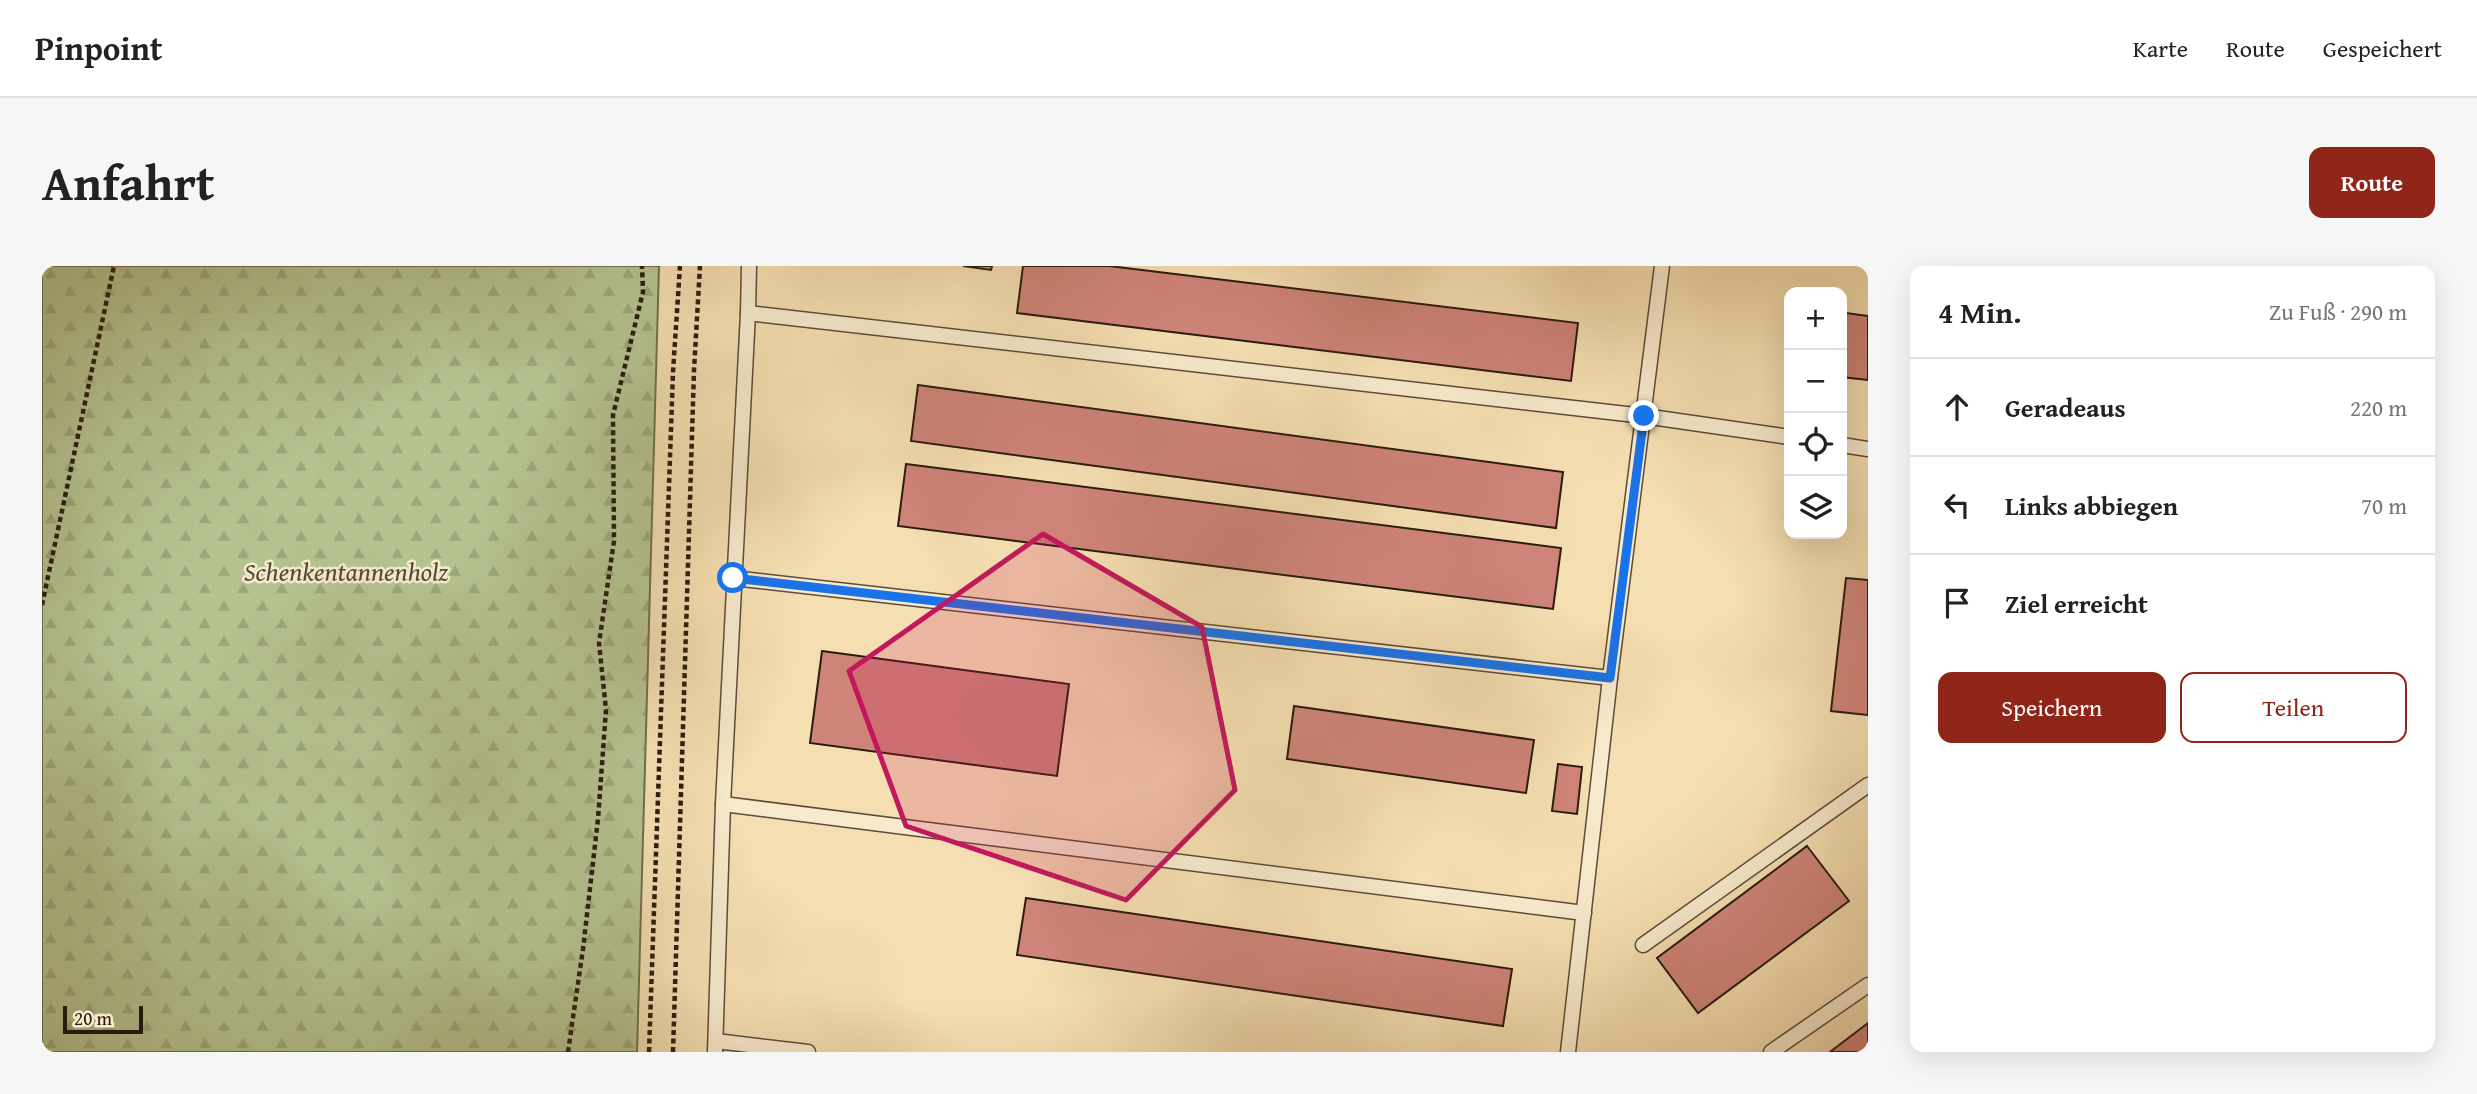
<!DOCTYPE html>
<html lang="de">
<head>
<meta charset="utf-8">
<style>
  body { margin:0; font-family:"Gentium Book Plus",serif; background:#f6f6f6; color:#222 }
  .controls { position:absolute; right:21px; top:21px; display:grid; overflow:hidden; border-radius:14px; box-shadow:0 7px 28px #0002 }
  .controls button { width:63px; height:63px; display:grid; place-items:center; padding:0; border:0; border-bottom:2px solid #e0e0e0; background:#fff; color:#222; font:35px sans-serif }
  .scale { position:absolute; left:21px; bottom:18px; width:80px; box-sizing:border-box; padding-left:7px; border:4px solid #291b0f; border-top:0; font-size:19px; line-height:24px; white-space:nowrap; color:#291b0f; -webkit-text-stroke:5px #f8eacd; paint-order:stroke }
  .stop { position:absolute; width:21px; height:21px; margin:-16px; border:5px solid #1a73e8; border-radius:50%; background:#fff }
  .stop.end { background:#1a73e8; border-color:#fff; box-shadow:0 2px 7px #0008 }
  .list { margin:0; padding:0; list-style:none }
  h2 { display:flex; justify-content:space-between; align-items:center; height:91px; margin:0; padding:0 28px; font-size:30px }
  h2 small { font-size:23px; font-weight:400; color:#767676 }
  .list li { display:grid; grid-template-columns:46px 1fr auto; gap:21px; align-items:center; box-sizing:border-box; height:98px; padding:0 28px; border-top:2px solid #e0e0e0 }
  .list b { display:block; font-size:26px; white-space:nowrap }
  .list em { font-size:23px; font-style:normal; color:#767676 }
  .actions { display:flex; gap:14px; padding:21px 28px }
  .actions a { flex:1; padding:16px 0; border:2px solid #8f2418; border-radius:14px; text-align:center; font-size:24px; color:#8f2418 }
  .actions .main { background:#8f2418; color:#fff }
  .icon { flex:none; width:38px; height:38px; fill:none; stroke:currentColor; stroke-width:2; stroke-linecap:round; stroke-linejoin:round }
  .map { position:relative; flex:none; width:1826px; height:786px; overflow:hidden; border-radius:14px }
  header { display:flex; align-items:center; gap:42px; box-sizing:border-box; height:98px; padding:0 35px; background:#fff; border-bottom:2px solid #e0e0e0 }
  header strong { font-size:33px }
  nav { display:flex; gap:38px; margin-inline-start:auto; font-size:24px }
  .intro { display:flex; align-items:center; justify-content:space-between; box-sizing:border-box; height:168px; padding:0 42px }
  h1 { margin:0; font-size:49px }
  .button { padding:18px 32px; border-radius:14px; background:#8f2418; color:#fff; font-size:24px; font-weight:700 }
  main { display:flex; gap:42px; padding:0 42px }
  aside { flex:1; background:#fff; border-radius:14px; box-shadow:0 7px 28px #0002 }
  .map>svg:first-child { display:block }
</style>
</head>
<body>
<header>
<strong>Pinpoint</strong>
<nav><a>Karte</a><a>Route</a><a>Gespeichert</a></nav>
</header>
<div class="intro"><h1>Anfahrt</h1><a class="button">Route</a></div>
<main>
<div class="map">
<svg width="1826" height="786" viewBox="0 0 1826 786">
  <defs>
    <pattern id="forest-firs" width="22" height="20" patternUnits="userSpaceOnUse" patternTransform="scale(1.75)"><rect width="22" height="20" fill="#b5c391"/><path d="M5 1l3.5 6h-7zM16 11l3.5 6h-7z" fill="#9ca77c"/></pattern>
  </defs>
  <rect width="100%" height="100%" fill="#f5dfb2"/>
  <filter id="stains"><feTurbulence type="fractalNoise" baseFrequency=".00286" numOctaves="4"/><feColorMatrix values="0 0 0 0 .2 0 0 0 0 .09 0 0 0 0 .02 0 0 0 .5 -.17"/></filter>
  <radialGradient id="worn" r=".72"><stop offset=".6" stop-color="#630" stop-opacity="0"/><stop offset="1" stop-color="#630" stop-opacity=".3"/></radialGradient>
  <!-- forest -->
  <path fill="url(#forest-firs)" stroke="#6f6f50" stroke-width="2" d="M0 0H617L595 786H0Z"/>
  <!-- building -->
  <g fill="#cf8479" stroke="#291b0f" stroke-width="2">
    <path d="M921 0H950L949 4Z"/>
    <path d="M981 0H1067L1536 57 1529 115 975 47Z"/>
    <path d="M1804 47 1826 50V114L1800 111V74Z"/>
    <path d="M876 119 1521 206 1514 262 869 175Z"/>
    <path d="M864 198 1519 282 1511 343 856 260Z"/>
    <path d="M1804 312 1826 314V449L1789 445Z"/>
    <path d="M780 385 1027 418 1015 510 768 477Z"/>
    <path d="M1252 440 1492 474 1484 527 1245 493Z"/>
    <path d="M1516 498 1540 501 1535 548 1510 545Z"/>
    <path d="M1765 580 1807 635 1656 747 1615 692Z"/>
    <path d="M984 632 1470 703 1461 760 975 689Z"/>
    <path d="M1826 757V786H1788Z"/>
  </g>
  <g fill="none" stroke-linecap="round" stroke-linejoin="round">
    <!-- lane casing -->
    <g stroke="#5c4c38" stroke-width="17">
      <g id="lane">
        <path d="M706 47 1602 150 1747 171"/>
        <path d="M1800 179 1826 183"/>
        <path d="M691 312 1568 412"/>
        <path d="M681 538 1542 647"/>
        <path d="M1601 679 1826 519"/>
        <path d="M674 775 766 786"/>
        <path d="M673 786 681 538 706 47 707 0"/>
        <path d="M1526 786 1568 412 1620 0"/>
        <path d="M1729 786 1826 719"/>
      </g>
    </g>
    <!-- path -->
    <g stroke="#291b0f" stroke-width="4.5" stroke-dasharray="5 3.5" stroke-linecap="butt">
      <path d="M0 339 72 0"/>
      <path d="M526 786 541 683 556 553 564 444 557 377 572 275 571 149 601 26 600 0"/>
      <path d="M607 786 631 106 638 0"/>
      <path d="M631 786 652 104 658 0"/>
    </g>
    <!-- lane -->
    <use href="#lane" stroke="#f8eacd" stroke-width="14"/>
  </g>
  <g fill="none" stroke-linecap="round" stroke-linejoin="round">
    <!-- route -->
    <path stroke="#1a73e8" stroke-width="9" d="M691 312 1568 412 1602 150"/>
  </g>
  <!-- marked area -->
  <path fill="#c2185b" fill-opacity="0.2" stroke="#c2185b" stroke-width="5" stroke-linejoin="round" d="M1001 268 1160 361 1193 524 1084 634 864 560 807 405Z"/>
  <g text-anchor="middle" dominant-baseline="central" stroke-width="5" stroke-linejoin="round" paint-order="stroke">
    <!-- park labels -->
    <g font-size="26" font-style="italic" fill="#534d36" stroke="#f8eacd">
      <text x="304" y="305">Schenkentannenholz</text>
    </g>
  </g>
  <rect width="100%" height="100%" filter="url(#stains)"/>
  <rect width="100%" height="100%" fill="url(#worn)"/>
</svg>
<div class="controls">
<button>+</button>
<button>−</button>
<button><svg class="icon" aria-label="locate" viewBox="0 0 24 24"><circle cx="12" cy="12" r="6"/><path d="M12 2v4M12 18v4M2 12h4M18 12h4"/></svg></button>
<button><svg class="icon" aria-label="layers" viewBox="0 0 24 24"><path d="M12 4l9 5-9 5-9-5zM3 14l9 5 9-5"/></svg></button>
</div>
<div class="scale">20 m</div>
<div class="stop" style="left:691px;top:312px"></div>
<div class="stop end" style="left:1602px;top:150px"></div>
</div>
<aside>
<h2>4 Min.<small>Zu Fuß · 290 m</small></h2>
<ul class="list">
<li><svg class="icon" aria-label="ahead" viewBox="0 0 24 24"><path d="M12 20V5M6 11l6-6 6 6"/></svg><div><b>Geradeaus</b></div><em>220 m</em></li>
<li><svg class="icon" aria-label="left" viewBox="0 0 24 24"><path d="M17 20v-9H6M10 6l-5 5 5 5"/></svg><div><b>Links abbiegen</b></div><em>70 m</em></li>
<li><svg class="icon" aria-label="arrive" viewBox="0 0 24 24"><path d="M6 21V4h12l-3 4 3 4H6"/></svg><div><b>Ziel erreicht</b></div></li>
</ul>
<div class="actions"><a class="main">Speichern</a><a>Teilen</a></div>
</aside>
</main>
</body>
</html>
